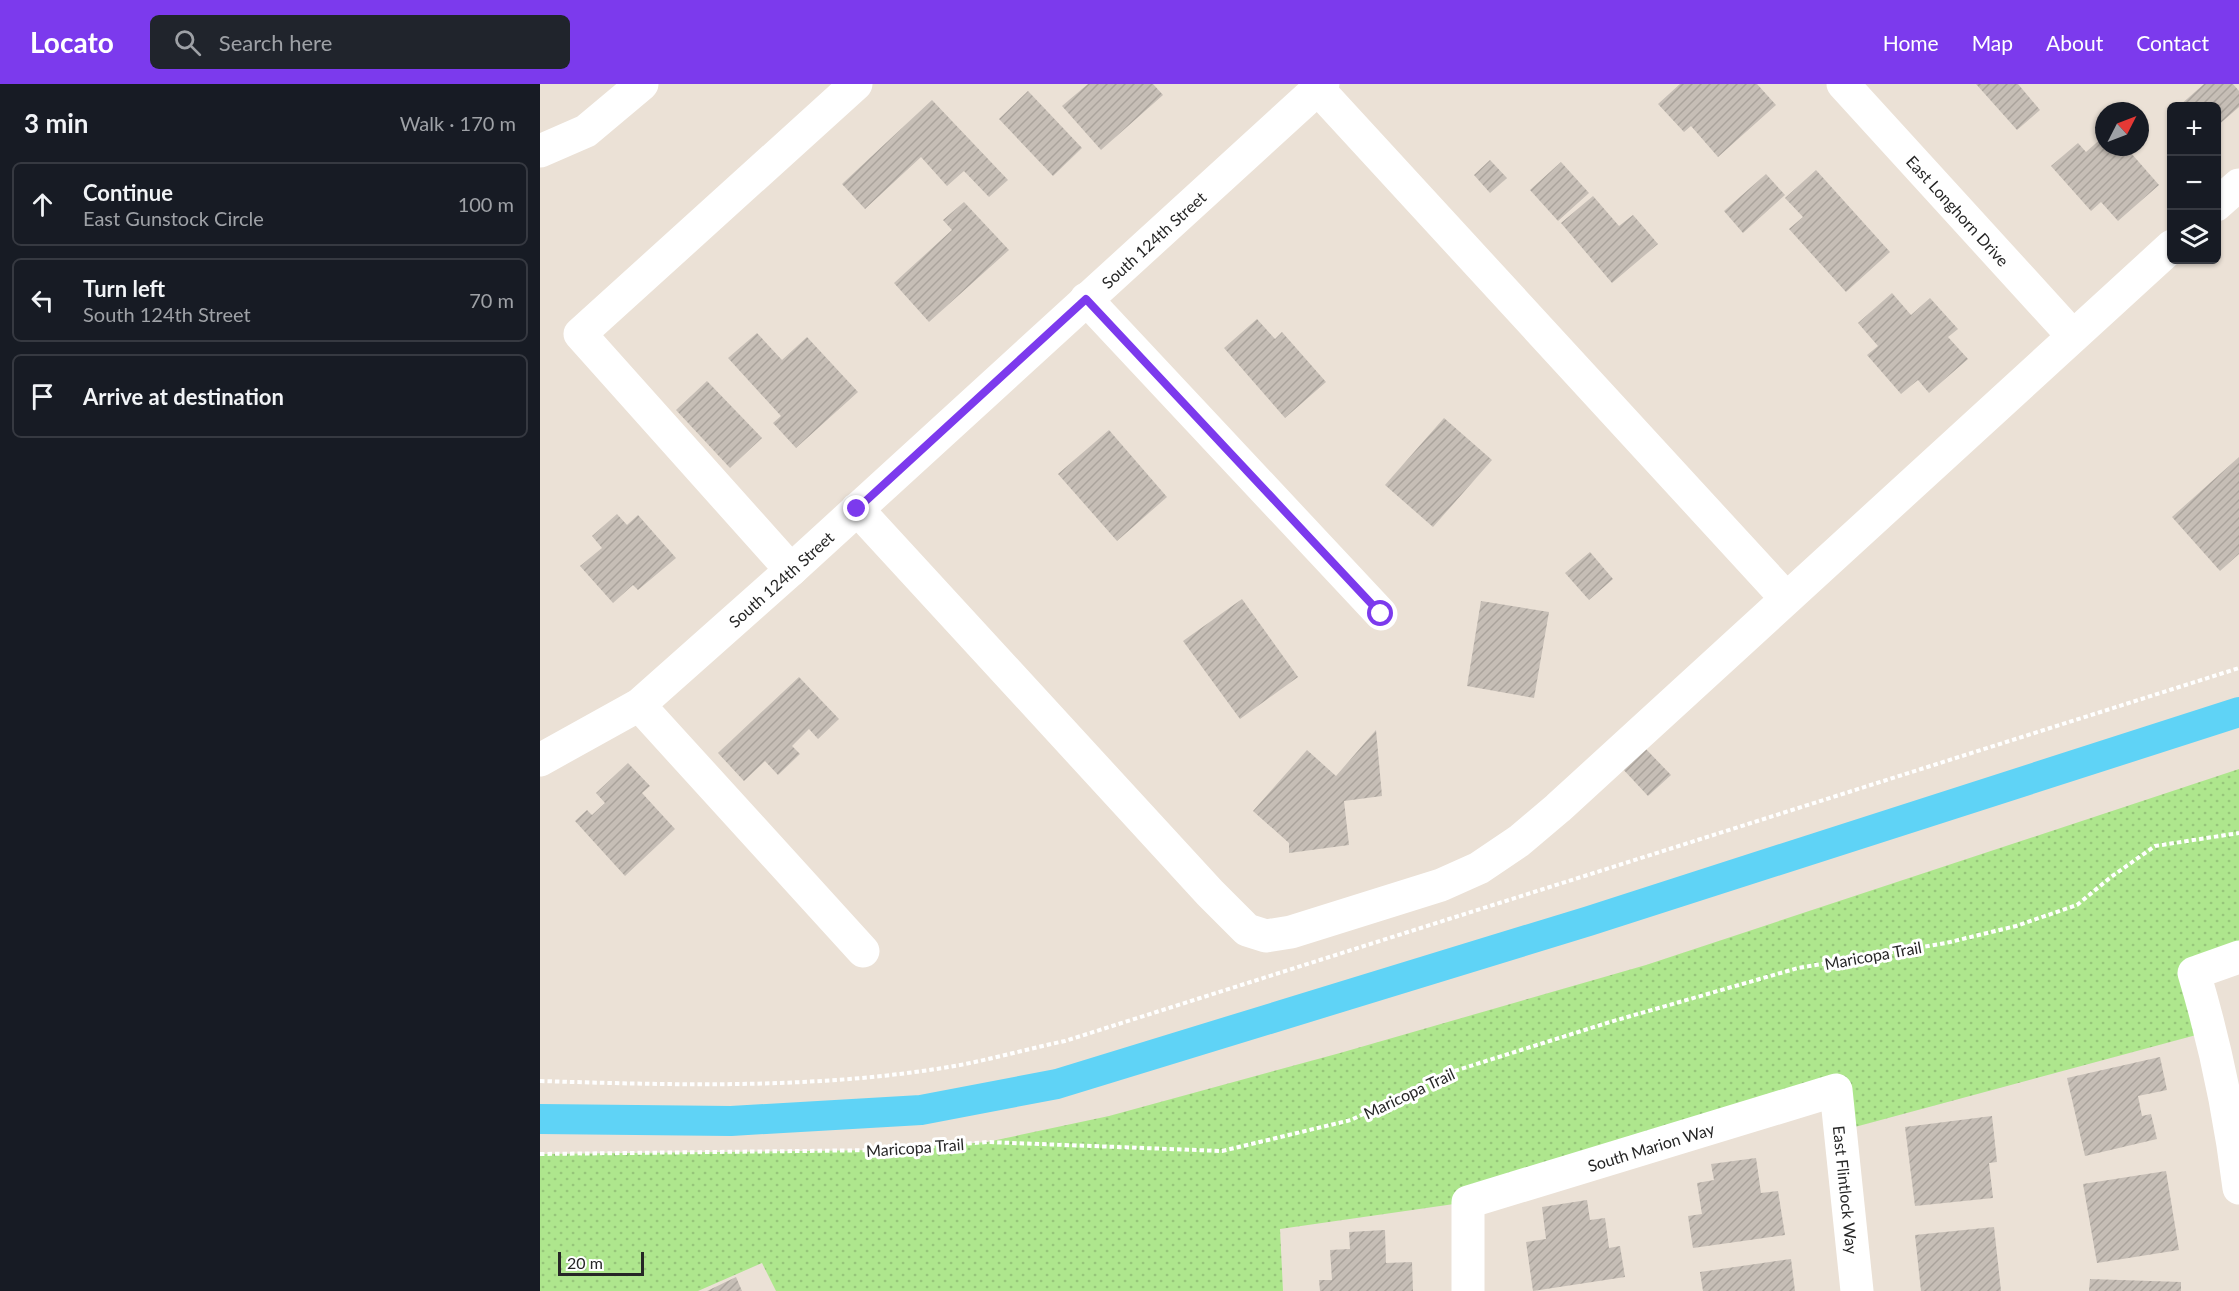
<!DOCTYPE html>
<html lang="en">
<head>
<meta charset="utf-8">
<style>
  body { margin:0; font-family:Lato,sans-serif; background:#20242c; color:#f1f3f6 }
  .controls { position:absolute; right:18px; top:18px; display:grid; overflow:hidden; border-radius:9px; box-shadow:0 2px 4px #0004 }
  .controls button { width:54px; height:54px; display:grid; place-items:center; padding:0; border:0; border-bottom:2px solid #363941; background:#171b24; color:#f1f3f6; font:30px sans-serif }
  .compass { position:absolute; left:1555px; top:18px; width:54px; height:54px; border-radius:50%; background:#171b24; box-shadow:0 2px 4px #0004; rotate:48deg }
  .scale { position:absolute; left:18px; bottom:15px; width:86px; box-sizing:border-box; padding-left:6px; border:3px solid #262626; border-top:0; font-size:16px; line-height:21px; white-space:nowrap; color:#262626; -webkit-text-stroke:4px #fff; paint-order:stroke }
  .stop { position:absolute; width:18px; height:18px; margin:-14px; border:4px solid #7c3aed; border-radius:50%; background:#fff }
  .stop.end { background:#7c3aed; border-color:#fff; box-shadow:0 2px 6px #0008 }
  .list { margin:0; padding:0; list-style:none }
  h2 { display:flex; justify-content:space-between; align-items:center; height:78px; margin:0; padding:0 24px; font-size:26px }
  h2 small { font-size:20px; font-weight:400; color:#9ea1a6 }
  .list li { display:grid; grid-template-columns:39px 1fr auto; gap:18px; align-items:center; box-sizing:border-box; height:84px; margin:0 12px 12px; padding:0 12px; border:2px solid #363941; border-radius:9px }
  .list b { display:block; font-size:22px; white-space:nowrap }
  .list p { margin:0; font-size:20px; white-space:nowrap; color:#9ea1a6 }
  .list em { font-size:20px; font-style:normal; color:#9ea1a6 }
  .icon { flex:none; width:33px; height:33px; fill:none; stroke:currentColor; stroke-width:2; stroke-linecap:round; stroke-linejoin:round }
  .map { position:relative; flex:none; width:1699px; height:1207px; overflow:hidden }
  header { display:flex; align-items:center; gap:36px; box-sizing:border-box; height:84px; padding:0 30px; background:#7c3aed; color:#fff }
  header strong { font-size:28px }
  nav { display:flex; gap:33px; margin-inline-start:auto; font-size:21px }
  .search { width:420px; height:54px; background:#20242c; display:flex; align-items:center; gap:15px; box-sizing:border-box; padding:0 21px; border-radius:9px; color:#9ea1a6; font-size:22px }
  main { display:flex }
  aside { flex:1; background:#171b24 }
  .map>svg:first-child { display:block }
</style>
</head>
<body>
<header>
<strong>Locato</strong>
<div class="search"><svg class="icon" aria-label="search" viewBox="0 0 24 24"><circle cx="10" cy="10" r="6"/><path d="M15 15l6 6"/></svg>Search here</div>
<nav><a>Home</a><a>Map</a><a>About</a><a>Contact</a></nav>
</header>
<main>
<aside>
<h2>3 min<small>Walk · 170 m</small></h2>
<ul class="list">
<li><svg class="icon" aria-label="ahead" viewBox="0 0 24 24"><path d="M12 20V5M6 11l6-6 6 6"/></svg><div><b>Continue</b><p>East Gunstock Circle</p></div><em>100 m</em></li>
<li><svg class="icon" aria-label="left" viewBox="0 0 24 24"><path d="M17 20v-9H6M10 6l-5 5 5 5"/></svg><div><b>Turn left</b><p>South 124th Street</p></div><em>70 m</em></li>
<li><svg class="icon" aria-label="arrive" viewBox="0 0 24 24"><path d="M6 21V4h12l-3 4 3 4H6"/></svg><div><b>Arrive at destination</b></div></li>
</ul>
</aside>
<div class="map">
<svg width="1699" height="1207" viewBox="0 0 1699 1207">
  <defs>
    <pattern id="grass-dots" width="8" height="8" patternUnits="userSpaceOnUse" patternTransform="scale(1.5)"><rect width="8" height="8" fill="#aee68d"/><path d="M2 2h.1M6 6h.1" fill="none" stroke="#96c57a" stroke-width="1.8" stroke-linecap="round"/></pattern>
    <pattern id="building-hatch" width="6" height="6" patternUnits="userSpaceOnUse" patternTransform="scale(1.5)"><rect width="6" height="6" fill="#c6beb6"/><path d="M-1 1l2-2M0 6l6-6M5 7l2-2" fill="none" stroke="#aaa39c"/></pattern>
  </defs>
  <rect width="100%" height="100%" fill="#ebe1d6"/>
  <!-- grass -->
  <path fill="url(#grass-dots)" d="M1699 685V873L1655 889 1671 947 1300 1047 1296 1006 928 1118 740 1145 743 1207H236L222 1179 158 1207H0V1070L346 1066 447 1058 569 1032 800 969 1106 881Z"/>
  <g fill="none" stroke-linecap="round" stroke-linejoin="round">
    <!-- canal -->
    <path stroke="#5fd3f6" stroke-width="30" d="M0 1035 191 1037 381 1026 517 1000 1049 837 1699 628"/>
  </g>
  <!-- building -->
  <g fill="url(#building-hatch)">
    <path d="M548 0H613L623 11 561 66 522 22Z"/>
    <path d="M1140 0H1217L1236 21 1178 73 1151 42 1144 48 1118 20Z"/>
    <path d="M1436 0H1478L1500 26 1477 46Z"/>
    <path d="M1664 0H1693L1699 7V23L1676 43V22H1639Z"/>
    <path d="M488 7 542 64 513 92 459 35Z"/>
    <path d="M392 16 468 96 449 113 424 87 407 102 381 73 325 125 302 100Z"/>
    <path d="M1564 52V63H1598L1591 69 1619 101 1578 137 1561 118 1551 127 1511 82 1538 59 1546 68Z"/>
    <path d="M950 76 967 94 950 109 934 91Z"/>
    <path d="M1021 78 1049 109 1018 137 990 106Z"/>
    <path d="M1276 86 1350 168 1306 208 1249 145 1263 133 1245 114Z"/>
    <path d="M1226 90 1245 111 1203 149 1184 127Z"/>
    <path d="M1053 112 1079 142 1093 131 1118 160 1072 199 1021 139Z"/>
    <path d="M424 118 469 166 389 238 354 199 412 146 403 136Z"/>
    <path d="M1352 209 1371 231 1390 214 1418 245 1408 253 1428 275 1389 309 1378 296 1361 310 1327 271 1338 262 1318 239Z"/>
    <path d="M717 235 735 255 742 248 786 298 745 334 684 264Z"/>
    <path d="M217 249 242 276 267 253 318 308 256 364 233 339 241 332 188 274Z"/>
    <path d="M167 297 222 354 190 384 136 326Z"/>
    <path d="M904 334 952 376 893 443 845 401Z"/>
    <path d="M569 346 627 413 577 457 518 390Z"/>
    <path d="M1699 373V470L1680 487 1632 433Z"/>
    <path d="M77 430 87 441 98 431 136 474 98 506 93 501 73 519 40 482 62 464 52 452Z"/>
    <path d="M1050 468 1073 495 1049 516 1025 489Z"/>
    <path d="M702 515 758 593 700 635 643 557Z"/>
    <path d="M941 517 1009 528 994 614 927 602Z"/>
    <path d="M259 593 299 635 278 655 269 645 252 662 260 670 238 691 225 677 204 697 178 669Z"/>
    <path d="M836 646 842 712 804 717 809 761 749 769V759L713 727 767 666 796 692Z"/>
    <path d="M1103 662 1131 691 1108 712 1081 683Z"/>
    <path d="M88 679 110 702 102 709 135 745 85 792 35 737 47 726 52 731 65 719 56 709Z"/>
    <path d="M1620 973 1627 1006 1598 1012 1602 1032 1611 1030 1617 1055 1545 1072 1527 994Z"/>
    <path d="M1452 1032 1457 1078 1449 1079 1453 1114 1375 1122 1365 1043Z"/>
    <path d="M1216 1074 1221 1109 1238 1107 1245 1151 1153 1164 1148 1132 1162 1130 1157 1099 1174 1096 1171 1080Z"/>
    <path d="M1626 1087 1639 1166 1557 1179 1543 1100Z"/>
    <path d="M1047 1116 1050 1136 1065 1134 1069 1164 1080 1162 1085 1193 993 1207 986 1158 1006 1155 1002 1123Z"/>
    <path d="M1454 1143 1461 1207H1381L1375 1151Z"/>
    <path d="M845 1146 846 1179 872 1178 873 1207H780L779 1196H792L790 1166 810 1165 809 1148Z"/>
    <path d="M1251 1175 1255 1207H1163L1160 1188Z"/>
    <path d="M196 1193 202 1207H167Z"/>
    <path d="M1550 1195 1641 1198V1207H1549Z"/>
  </g>
  <g fill="none" stroke-linecap="round" stroke-linejoin="round">
    <!-- path -->
    <g stroke="#fff" stroke-width="4" stroke-dasharray="4.5 3" stroke-linecap="butt">
      <path d="M0 997C131 1001 266 1005 396 985 439 979 482 966 525 957L1699 584"/>
      <path d="M0 1070 346 1066 447 1058 682 1067 811 1036 908 989 1070 938 1258 884 1406 859 1476 842 1537 821 1571 793 1615 762 1699 749"/>
    </g>
    <!-- minor -->
    <g stroke="#fff" stroke-width="33">
      <path id="s1" d="M1303 0 1533 252"/>
      <path d="M778 5 1246 514"/>
      <path d="M0 67 46 47 102 0"/>
      <path d="M1676 121 1699 101"/>
      <path d="M546 215 841 530"/>
      <path d="M317 425 670 809 707 846 726 852 751 848 901 801 939 784 979 757 1018 724 1632 162"/>
      <path d="M251 486 40 250 316 0"/>
      <path d="M99 621 323 867"/>
      <path id="s2" d="M0 676 99 621 251 486 783 0"/>
      <path d="M1699 873 1654 889C1675 959 1690 1031 1699 1104"/>
      <path id="s3" d="M928 1207V1118L1296 1006 1317 1207"/>
    </g>
  </g>
  <g fill="none" stroke-linecap="round" stroke-linejoin="round">
    <!-- route -->
    <path stroke="#7c3aed" stroke-width="8" d="M317 425 546 215 841 530"/>
  </g>
  <g text-anchor="middle" dominant-baseline="central" stroke-width="6" stroke-linejoin="round" paint-order="stroke">
    <!-- street labels -->
    <g font-size="16" fill="#262626" stroke="#fff">
      <text stroke="none"><textPath href="#s1" startOffset="171">East Longhorn Drive</textPath></text>
      <text stroke="none"><textPath href="#s2" startOffset="807">South 124th Street</textPath></text>
      <text stroke="none"><textPath href="#s2" startOffset="303">South 124th Street</textPath></text>
      <text transform="translate(1333 871) rotate(-10)">Maricopa Trail</text>
      <text transform="translate(869 1009) rotate(-25)">Maricopa Trail</text>
      <text stroke="none"><textPath href="#s3" startOffset="280">South Marion Way</textPath></text>
      <text transform="translate(375 1063) rotate(-4)">Maricopa Trail</text>
      <text stroke="none"><textPath href="#s3" startOffset="574">East Flintlock Way</textPath></text>
    </g>
  </g>
</svg>
<div class="controls">
<button>+</button>
<button>−</button>
<button><svg class="icon" aria-label="layers" viewBox="0 0 24 24"><path d="M12 4l9 5-9 5-9-5zM3 14l9 5 9-5"/></svg></button>
</div>
<svg class="compass" viewBox="-18 -18 36 36"><path d="M0-13l5 13h-10z" fill="#e53935"/><path d="M0 13l5-13h-10z" fill="#9ea1a6"/></svg>
<div class="scale">20 m</div>
<div class="stop" style="left:841px;top:530px"></div>
<div class="stop end" style="left:317px;top:425px"></div>
</div>
</main>
</body>
</html>
